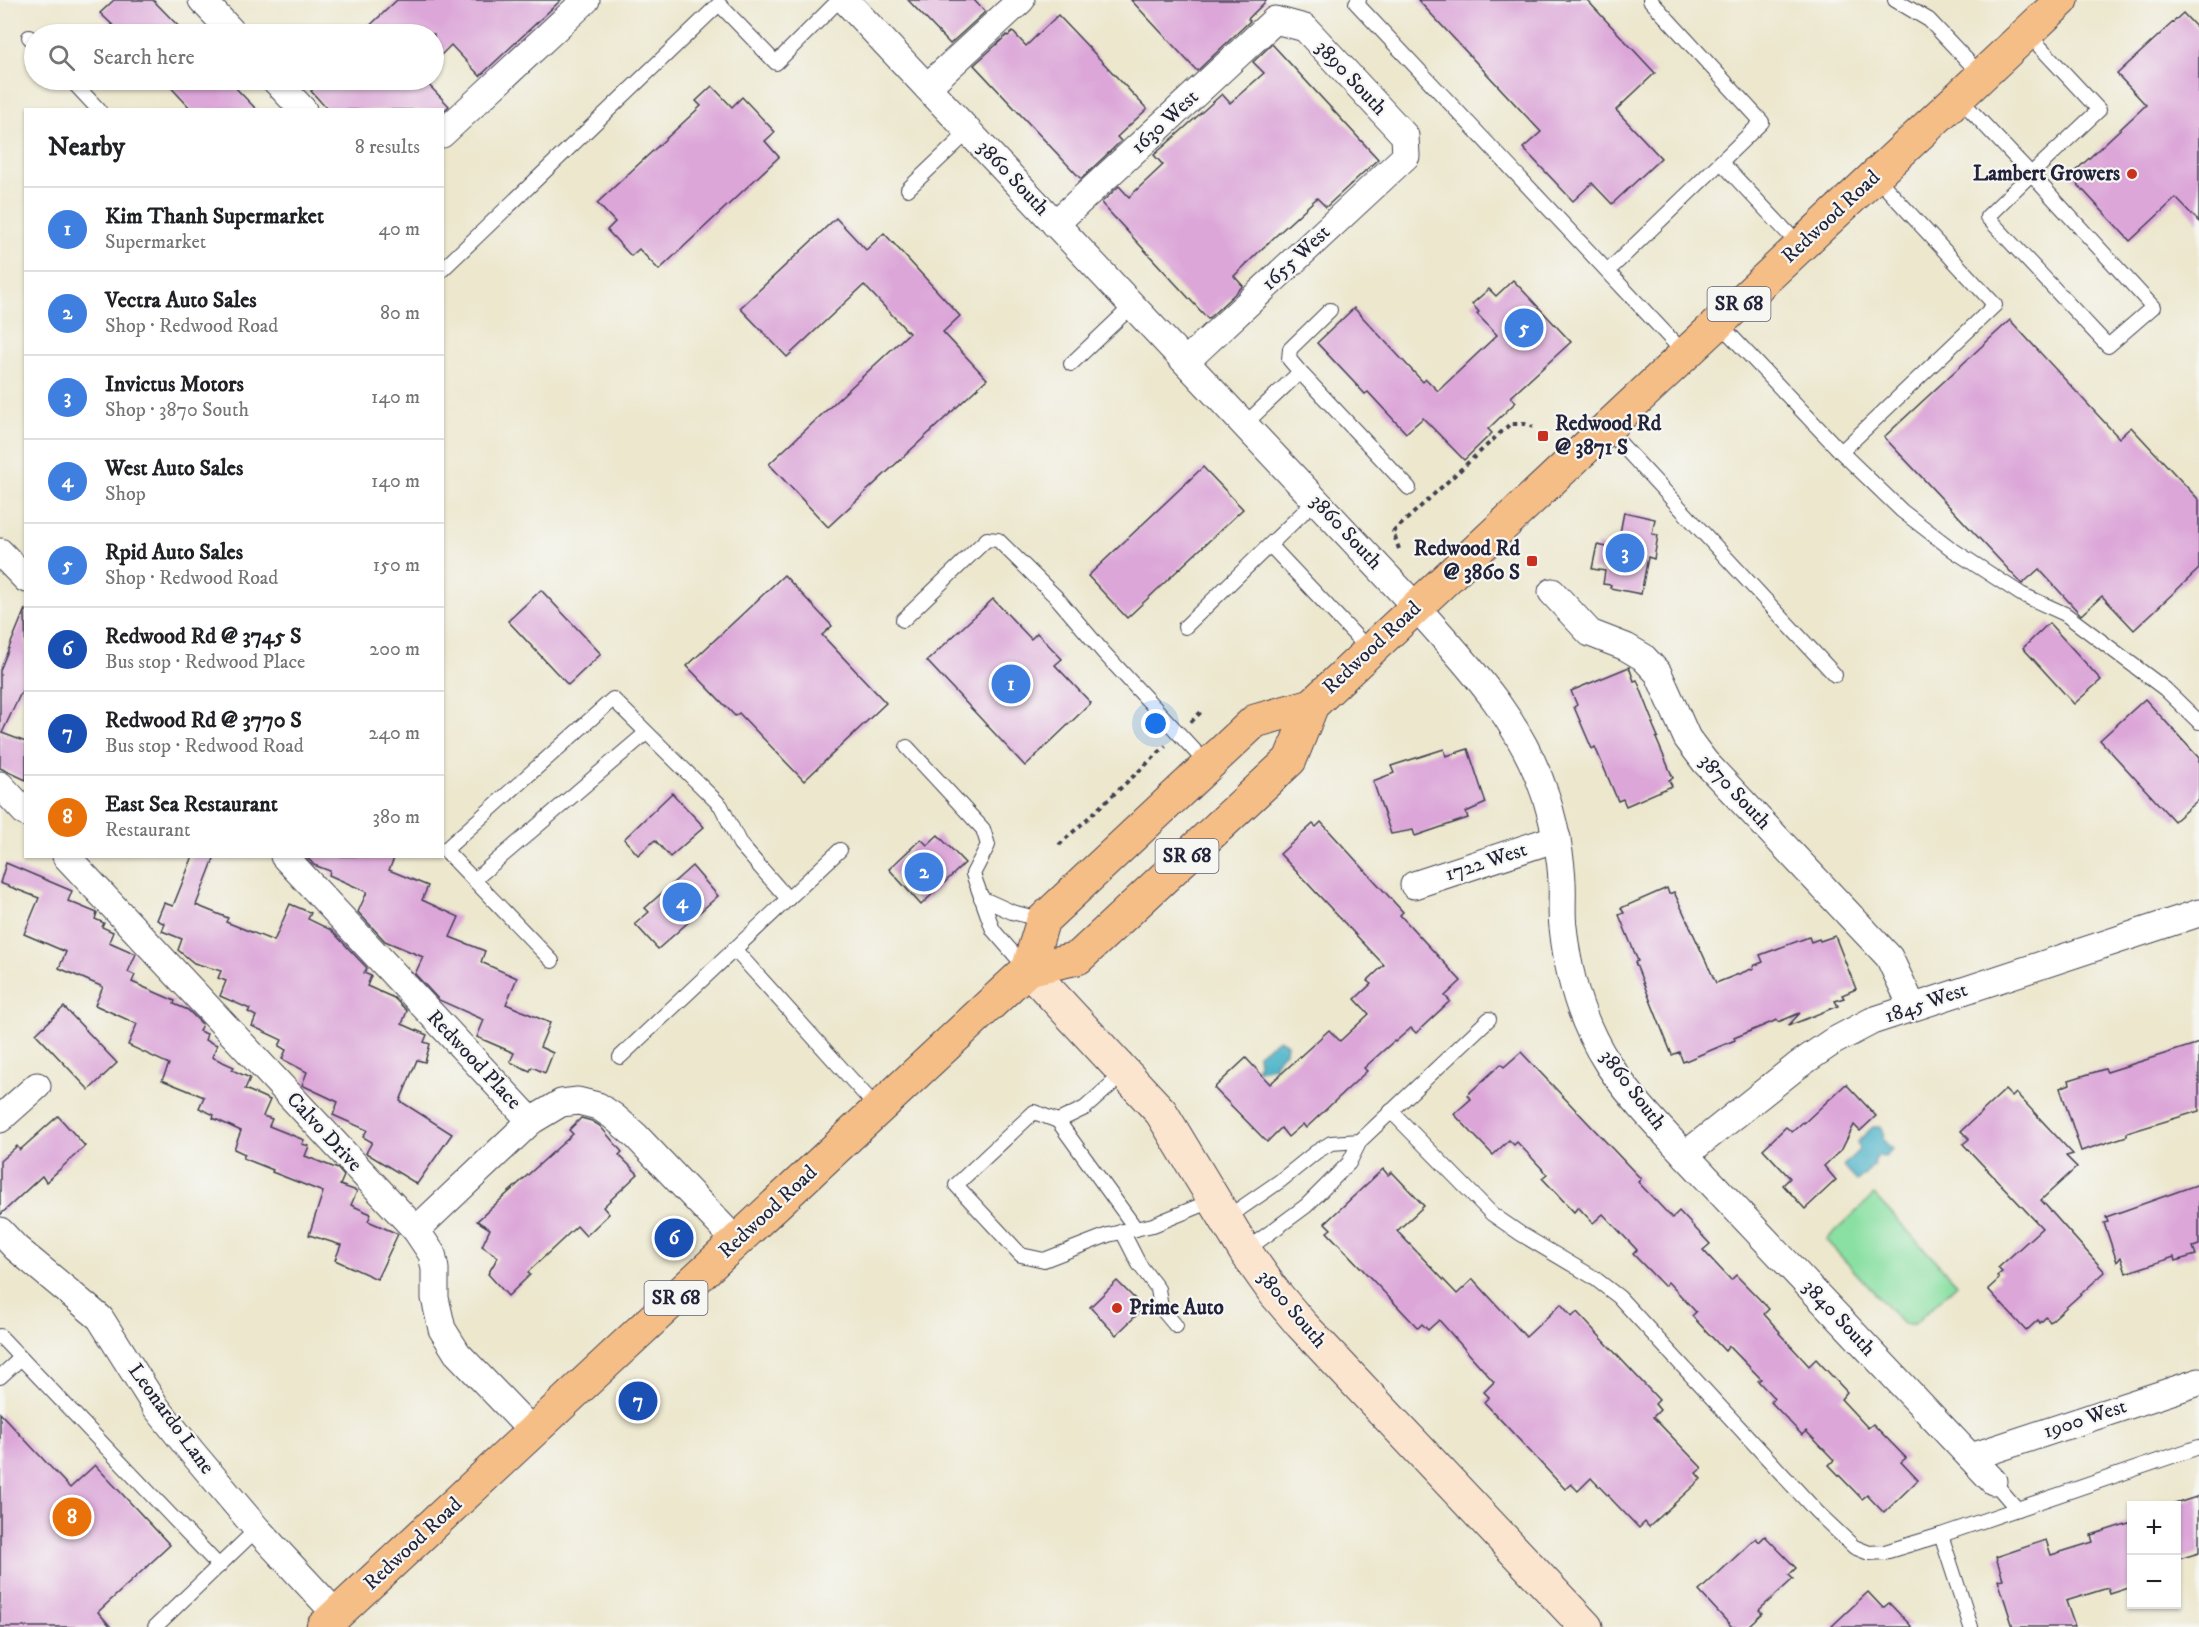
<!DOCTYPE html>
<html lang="en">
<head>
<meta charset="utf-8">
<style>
  body { margin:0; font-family:"IM FELL DW Pica",serif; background:#f2f2f2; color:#202124 }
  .controls { position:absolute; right:18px; bottom:18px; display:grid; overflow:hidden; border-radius:0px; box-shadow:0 2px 4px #0004 }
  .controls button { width:54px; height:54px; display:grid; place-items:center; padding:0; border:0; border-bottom:2px solid #e0e0e0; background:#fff; color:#202124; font:30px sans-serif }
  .you { position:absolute; left:1156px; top:724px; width:21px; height:21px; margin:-15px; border:4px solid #fff; border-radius:50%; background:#1a73e8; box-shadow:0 0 0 9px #1a73e833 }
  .badge { display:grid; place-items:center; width:39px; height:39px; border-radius:50%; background:#2563eb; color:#fff; font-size:20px; font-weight:700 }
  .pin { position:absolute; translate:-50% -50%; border:3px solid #fff; box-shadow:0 2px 6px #0006 }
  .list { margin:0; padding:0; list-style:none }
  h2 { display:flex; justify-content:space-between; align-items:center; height:78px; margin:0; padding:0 24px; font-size:26px }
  h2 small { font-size:20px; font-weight:400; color:#757577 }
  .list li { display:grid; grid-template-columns:39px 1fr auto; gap:18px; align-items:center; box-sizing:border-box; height:84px; padding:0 24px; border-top:2px solid #e0e0e0 }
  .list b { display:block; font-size:22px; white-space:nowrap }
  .list p { margin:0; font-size:20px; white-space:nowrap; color:#757577 }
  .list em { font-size:20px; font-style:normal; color:#757577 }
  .icon { flex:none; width:33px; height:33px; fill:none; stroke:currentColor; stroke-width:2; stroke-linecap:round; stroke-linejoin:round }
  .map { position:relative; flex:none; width:2199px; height:1627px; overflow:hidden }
  .search { position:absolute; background:#fff; box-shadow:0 2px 4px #0004; left:24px; top:24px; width:420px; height:66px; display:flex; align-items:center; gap:15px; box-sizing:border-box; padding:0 21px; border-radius:33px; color:#757577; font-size:22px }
  .panel { position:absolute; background:#fff; box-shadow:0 2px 4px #0004; left:24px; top:108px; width:420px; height:750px; border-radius:0px }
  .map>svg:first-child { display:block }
</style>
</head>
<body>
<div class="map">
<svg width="2199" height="1627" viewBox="0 0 2199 1627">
  <rect width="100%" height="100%" fill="#f6f6f2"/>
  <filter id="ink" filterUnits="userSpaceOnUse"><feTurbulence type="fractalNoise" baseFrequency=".0167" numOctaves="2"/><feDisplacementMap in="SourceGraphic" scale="12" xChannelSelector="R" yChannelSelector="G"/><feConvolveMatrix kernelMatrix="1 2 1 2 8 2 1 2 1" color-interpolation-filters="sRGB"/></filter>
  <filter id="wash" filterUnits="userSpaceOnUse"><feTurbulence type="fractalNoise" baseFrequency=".008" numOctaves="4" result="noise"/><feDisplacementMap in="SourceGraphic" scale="24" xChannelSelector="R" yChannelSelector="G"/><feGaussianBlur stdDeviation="1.35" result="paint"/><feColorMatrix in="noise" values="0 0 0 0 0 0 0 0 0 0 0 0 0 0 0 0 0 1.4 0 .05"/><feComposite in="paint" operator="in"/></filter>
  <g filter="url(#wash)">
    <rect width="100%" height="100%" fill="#ece7cd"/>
    <!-- green -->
    <path fill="#8ae0a3" stroke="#56816f" stroke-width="1.5" d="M1874 1195 1957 1284 1914 1324H1903L1826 1240Z"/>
    <!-- water -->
    <g fill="#49b2c8" stroke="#366a82" stroke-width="1.5">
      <path d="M1279 1039 1287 1044 1286 1051 1278 1058 1274 1067 1259 1070 1257 1067 1259 1064 1258 1054Z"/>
      <path d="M1873 1127H1880C1884 1131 1884 1134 1883 1140L1892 1149 1885 1157 1878 1156 1873 1162 1874 1165 1857 1181 1843 1166 1859 1150 1857 1142Z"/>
    </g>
    <g id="blocks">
      <!-- building -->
      <g fill="#dca6d8">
        <path d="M114 0H153L186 34H122L100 13Z"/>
        <path d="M397 0H561L480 76 451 45 434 62V34H361Z"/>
        <path d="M908 0H974L985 12 950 44Z"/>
        <path d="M1131 0H1267L1248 19 1250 21 1197 71Z"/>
        <path d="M1418 0H1587L1655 73 1616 110 1661 158 1612 204 1592 183 1573 201 1523 148 1541 132Z"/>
        <path d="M2183 13 2199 30V222L2176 198 2130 241 2070 176 2146 105 2117 74Z"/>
        <path d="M1058 15 1147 109 1117 137 1121 141 1081 179 974 65 1007 35 1008 36 1013 32 1026 46Z"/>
        <path d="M1272 44 1378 159 1326 207 1317 198 1268 243 1234 276 1243 286 1208 319 1102 204V202L1119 186 1129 197 1163 165 1154 155 1171 140 1222 94 1230 103 1264 73 1253 62Z"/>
        <path d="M164 80H228L257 110H192Z"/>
        <path d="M323 80H424L449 106 445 110H328L311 91Z"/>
        <path d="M712 86 732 107 742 97 775 132 765 141 779 157 659 270 639 249 631 256 607 230 615 222 597 203 701 106 696 101Z"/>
        <path d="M836 218 866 250 884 233 960 316 943 332 987 379 828 527 769 464 909 333 864 285 787 357 740 308Z"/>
        <path d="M1513 280 1571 342 1511 397 1516 402 1488 429 1492 433 1464 460 1423 418 1406 433 1368 392 1365 394 1317 343 1354 308 1423 382 1426 379 1438 391 1497 335 1477 314 1479 312 1472 304 1489 289 1496 296Z"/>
        <path d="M2010 320 2119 438 2131 427 2199 500V569L2134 630 2102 596 2081 615 2039 569 2022 584 1884 437Z"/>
        <path d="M1203 467 1243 509 1127 618 1088 576Z"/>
        <path d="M1624 512 1655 519 1652 534 1658 535 1654 559 1648 557 1641 594 1610 588 1611 585 1603 584 1605 571 1592 569 1597 545 1617 549Z"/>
        <path d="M784 575 832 626 822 635 886 703 804 781 739 713 735 716 687 666Z"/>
        <path d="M541 590 601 654 568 685 508 621Z"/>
        <path d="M993 599 1031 639 1037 633 1062 659 1055 665 1091 703 1025 766 927 661Z"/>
        <path d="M25 609 26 682 2 733 26 742V780L0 768V670Z"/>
        <path d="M2049 623 2101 680 2074 704 2023 648Z"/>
        <path d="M1629 667 1634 681 1637 680 1654 723H1652L1658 737 1656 738 1673 778 1669 780 1672 786 1626 806 1623 799 1618 801 1595 747 1592 749 1574 707 1577 705 1571 691Z"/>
        <path d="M2145 699 2199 758V799L2174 821 2100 740Z"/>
        <path d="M1444 749 1446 756 1468 749 1486 803 1466 812 1468 818 1415 836 1413 830 1391 834 1373 781 1394 773 1391 766Z"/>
        <path d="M672 793 704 827 670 857 655 840 638 855 624 839Z"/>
        <path d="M1321 822 1403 912 1400 915 1461 981 1445 996 1450 1001 1416 1033 1411 1028 1395 1042 1394 1041 1364 1068 1367 1071 1306 1128 1303 1124 1288 1137 1281 1128 1267 1142 1214 1088 1246 1058 1270 1084 1329 1030 1340 1041 1369 1014 1355 999 1371 984 1367 981 1384 965 1280 854 1313 824 1316 827Z"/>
        <path d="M938 835 965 863 921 905 889 869 921 839 927 845Z"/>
        <path d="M193 856H215L196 905 228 918 226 922 274 941 290 904 311 913 308 919 331 930 367 968 364 973 371 976 367 986 394 998 407 1011 402 1024 427 1035 424 1042 430 1044 425 1062 417 1060 400 1101 452 1134 417 1184 366 1153 372 1142 363 1137 367 1130 333 1115 338 1102 302 1085 307 1072 282 1059 286 1050 279 1046 282 1040 252 1026 256 1016 248 1012 250 1009 220 996 226 981 218 978 221 971 194 963 178 950 182 939 162 931 165 924 157 920 164 903 173 906Z"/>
        <path d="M306 856H395L389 870 428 886 422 900 459 917 450 937 485 951 481 962 517 978 506 1004 550 1023 540 1047 553 1053 545 1073 532 1067 530 1071 510 1062 514 1053 477 1037 484 1020 439 1000 415 974 423 957 385 941 358 912 367 892 329 875 330 871 314 865Z"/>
        <path d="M6 863 72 891 68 901 97 913 95 919 104 923 102 927 113 932 109 942 136 954 128 972 135 975 132 982 175 1001 174 1004 188 1010 202 1024 199 1031 207 1034 205 1040 217 1045 212 1057 234 1067 232 1070 250 1078 245 1089 270 1100 263 1116 272 1119 269 1126 304 1140 302 1144 309 1146 305 1156 338 1169 344 1176 340 1185 357 1191 351 1205 371 1214 368 1221 398 1234 377 1279 335 1260 341 1245 309 1235 323 1192 272 1172 273 1170 243 1158 245 1154 234 1149 241 1131 213 1118 214 1115 199 1108 204 1097 162 1080 169 1064 128 1045 137 1024 95 1005 103 987 59 968 66 952 24 934 39 898 0 883Z"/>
        <path d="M692 866 718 896 658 949 635 924 649 912 645 908Z"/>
        <path d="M1667 888 1669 894 1674 892 1716 983 1754 968 1753 966 1763 962 1760 955 1809 937 1811 942 1819 939 1820 941 1835 936 1856 989 1842 995 1844 998 1835 1001 1838 1006 1788 1026 1800 1013 1778 1022 1777 1020 1734 1038 1735 1040 1683 1062 1679 1052 1672 1055 1635 962 1638 961 1619 915 1624 913 1621 908Z"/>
        <path d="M64 1007 117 1063 89 1090 36 1034Z"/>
        <path d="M2199 1043V1111L2127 1133V1136L2081 1151 2060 1088 2070 1084 2069 1080 2105 1069 2107 1072Z"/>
        <path d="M1521 1052 1641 1179 1638 1182 1672 1218 1679 1211 1710 1244 1703 1250 1731 1280 1736 1275 1769 1309 1764 1314 1780 1332 1779 1333 1809 1366 1816 1359 1847 1392 1841 1399 1868 1428 1873 1424 1906 1458 1901 1462 1918 1480 1884 1513 1867 1495 1862 1499 1829 1465 1834 1460 1806 1431 1802 1435 1771 1402 1774 1398 1758 1381 1761 1379 1729 1346 1725 1351 1692 1316 1696 1312 1668 1282 1664 1286 1633 1254 1637 1250 1603 1214 1593 1223 1578 1207 1574 1212 1542 1178 1547 1174 1517 1142 1514 1145 1509 1140 1493 1155 1454 1114 1471 1099 1467 1095 1501 1064 1504 1067Z"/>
        <path d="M1846 1084 1876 1116 1860 1131 1854 1125 1842 1149 1824 1166 1836 1180 1805 1209 1783 1185 1790 1178 1763 1149 1786 1127 1792 1132 1803 1122 1804 1123Z"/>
        <path d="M2005 1090 2012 1097 2016 1093 2073 1154 2066 1156 2077 1167 2041 1200 2105 1272 2050 1322 2046 1317 2040 1323 2038 1320 2026 1331 1988 1289 1999 1279 1997 1276 2002 1272 1998 1268 2042 1228 1963 1144 1969 1139 1961 1131Z"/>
        <path d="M58 1116 85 1146 46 1182 42 1176 0 1215V1161L17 1146 20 1150Z"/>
        <path d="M581 1118 592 1121 600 1126 622 1152 619 1155 638 1174 603 1207 609 1214 586 1236 577 1226 528 1272 530 1275 508 1296 488 1274 498 1257 482 1246 490 1229 477 1221 573 1134 569 1130Z"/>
        <path d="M1383 1169 1388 1175 1392 1172 1424 1206 1397 1231 1457 1294 1473 1279 1526 1337 1561 1304 1572 1317 1577 1312 1659 1400 1655 1404 1660 1410 1653 1417 1702 1468 1696 1473 1701 1479 1649 1527 1645 1522 1639 1528 1591 1478 1578 1491 1571 1484 1565 1489 1484 1402 1489 1397 1484 1392 1494 1382 1439 1320 1428 1330 1422 1324 1418 1328 1327 1232 1331 1229 1325 1223Z"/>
        <path d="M2199 1184V1245L2193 1247 2196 1255 2175 1261 2174 1257 2126 1273 2121 1257 2117 1262 2104 1223 2108 1222 2106 1217Z"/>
        <path d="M1117 1281 1144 1308 1116 1335 1090 1307Z"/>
        <path d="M0 1413 70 1488 95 1465 170 1545 98 1612 111 1627H0Z"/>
        <path d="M2199 1496V1553L2176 1560V1506L2172 1505Z"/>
        <path d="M2132 1522V1587L2110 1594 2108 1588 2066 1601 2075 1627H2013L1998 1580 2003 1579 1996 1557 2046 1540 2051 1555 2093 1542 2091 1535Z"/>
        <path d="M1765 1536 1796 1568 1789 1575 1793 1579 1759 1610 1762 1613 1747 1627H1732L1699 1591 1756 1538 1759 1542Z"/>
        <path d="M1868 1592 1883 1608 1889 1603 1912 1627H1831Z"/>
      </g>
    </g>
  </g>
  <g filter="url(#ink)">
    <use href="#blocks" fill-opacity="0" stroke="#404051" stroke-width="1.5"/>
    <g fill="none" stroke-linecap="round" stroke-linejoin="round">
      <!-- lane casing -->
      <g stroke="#404051" stroke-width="16">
        <g id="lane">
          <path d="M1359 0 1356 3 1685 354"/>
          <path d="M1895 0 1929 20 1981 75"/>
          <path d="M29 37 34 42"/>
          <path d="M71 80 99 110"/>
          <path d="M1959 98 2031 174 2099 110 2027 33"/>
          <path d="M1721 162 1800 246"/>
          <path d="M2031 174 2153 307 2108 346 1987 217Z"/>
          <path d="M908 189 969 131"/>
          <path d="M442 270 719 4 776 63 839 0"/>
          <path d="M1608 271 1762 122 1650 0"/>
          <path d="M1719 323 1841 452 1995 305 1875 176"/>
          <path d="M1071 364 1133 305"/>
          <path d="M1300 372 1289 359 1290 349 1330 310"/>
          <path d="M1245 424 1300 372 1409 488"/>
          <path d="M1606 428 1835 675"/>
          <path d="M1841 452 1902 511 1953 550 2021 594 2065 614 2165 689 2199 722"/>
          <path d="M1270 545 1369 650"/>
          <path d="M903 620 987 539 998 540 1057 598 1104 653 1208 765"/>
          <path d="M1185 627 1316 500"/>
          <path d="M907 747 983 829 988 845 973 874 993 930 1026 968"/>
          <path d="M474 880 646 733"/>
          <path d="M981 898 1012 912 1043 920"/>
          <path d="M734 949 878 1109"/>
          <path d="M552 961 445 850 613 699 721 806 740 844 788 899"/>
          <path d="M620 1057 840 850"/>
          <path d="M1124 1073 1085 1108 1058 1121 1034 1112 956 1185 1021 1255 1044 1260 1108 1235 1153 1225 1214 1200"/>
          <path d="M1391 1111 1492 1214 1521 1234 1593 1277 1619 1297 1817 1512 1854 1547 1869 1553 1885 1552 1941 1535 1971 1627"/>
          <path d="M1058 1121 1136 1229"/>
          <path d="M1225 1219 1280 1181 1316 1152 1331 1143 1360 1141"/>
          <path d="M1122 1231 1139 1264 1158 1289 1161 1308 1176 1326"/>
          <path d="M1245 1251 1306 1206 1349 1163 1360 1141 1489 1019"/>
          <path d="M0 1336 219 1566"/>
          <path d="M0 1377 21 1358"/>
          <path d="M1993 1481 2017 1509"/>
          <path d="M1941 1535 2199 1447"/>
          <path d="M155 1627 257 1529"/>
        </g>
      </g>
      <!-- street casing -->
      <g stroke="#404051" stroke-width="29">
        <g id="street">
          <path d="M202 0 234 34"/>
          <path d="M845 0 1416 607C1468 665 1521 720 1546 797 1554 824 1561 853 1562 882 1563 897 1561 912 1563 927 1568 975 1582 1024 1608 1064 1630 1097 1658 1126 1685 1155L1993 1481"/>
          <path d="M275 80 303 110"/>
          <path d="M927 87 1021 0"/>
          <path d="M442 134 586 0"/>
          <path d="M1055 224 1275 20 1305 28 1405 136 1406 156 1186 361"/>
          <path d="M0 552 26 579"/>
          <path d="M1552 592 1590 633 1626 647 1643 657 1658 673 1687 738 1705 762 1889 957 1912 1006"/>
          <path d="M0 785 26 813"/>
          <path d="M66 856 416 1230 432 1254 435 1269V1298L442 1329 457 1353 533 1432"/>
          <path d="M284 856 531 1121"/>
          <path d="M1414 885 1557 838"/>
          <path d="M0 1119 37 1086"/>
          <path d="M1685 1155 1797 1066 1832 1042 1872 1021 2199 913"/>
          <path d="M416 1230 531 1121 561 1103 578 1101 598 1106 613 1116 636 1136 736 1241"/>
          <path d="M0 1231 16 1248 100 1318 156 1407 191 1451 257 1529 337 1615"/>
          <path d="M1971 1457 2199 1382"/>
        </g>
      </g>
      <!-- secondary casing -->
      <g stroke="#404051" stroke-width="35">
        <path id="secondary" d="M1028 969 1161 1112 1245 1251 1274 1292 1301 1324 1586 1627"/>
      </g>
      <!-- primary casing -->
      <g stroke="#404051" stroke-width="35">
        <g id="primary">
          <path d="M1028 969 1078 958 1290 760 1312 705 2062 0"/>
          <path d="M323 1627 1028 969 1043 920 1255 721 1312 705"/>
        </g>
      </g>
      <!-- path -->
      <g stroke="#404051" stroke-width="4" stroke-dasharray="4.5 4.5" stroke-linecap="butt">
        <path d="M1399 549 1393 532 1510 424H1525L1533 427"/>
        <path d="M1191 722 1203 710"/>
        <path d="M1059 845 1166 746"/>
      </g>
      <!-- lane -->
      <use href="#lane" stroke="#fff" stroke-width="14"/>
      <!-- street -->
      <use href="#street" stroke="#fff" stroke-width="27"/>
      <!-- secondary -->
      <use href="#secondary" stroke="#fbe5cf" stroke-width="33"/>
      <!-- primary -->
      <use href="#primary" stroke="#f6be87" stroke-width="33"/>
    </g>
  </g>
  <!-- markers -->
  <g fill="#c8321e" stroke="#f6f6f2" stroke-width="2">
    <circle cx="2132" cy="174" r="6"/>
    <rect x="1537" y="430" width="12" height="12" rx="3"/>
    <rect x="1526" y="555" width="12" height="12" rx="3"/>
    <circle cx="1117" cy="1308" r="6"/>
  </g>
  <g text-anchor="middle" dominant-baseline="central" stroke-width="4.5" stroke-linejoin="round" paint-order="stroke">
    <!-- shield labels -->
    <g fill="#f6f6f2" stroke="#626272" stroke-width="1.5">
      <rect x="1707.5" y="287" width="63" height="34" rx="4.5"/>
      <rect x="1155.5" y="839" width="63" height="34" rx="4.5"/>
      <rect x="644.5" y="1281" width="63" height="34" rx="4.5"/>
    </g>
    <g font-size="20" font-weight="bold" fill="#22223b">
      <text x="1739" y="304">SR 68</text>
      <text x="1187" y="856">SR 68</text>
      <text x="676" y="1298">SR 68</text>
    </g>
    <!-- street labels -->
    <g font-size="21" fill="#22223b" stroke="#f6f6f2">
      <text transform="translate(1351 78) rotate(47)">3890 South</text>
      <text transform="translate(1165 122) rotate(-43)">1630 West</text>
      <text transform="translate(1013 178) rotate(47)">3860 South</text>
      <text transform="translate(1831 217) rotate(-43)">Redwood Road</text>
      <text transform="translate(1296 258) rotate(-43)">1655 West</text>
      <text transform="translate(1346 532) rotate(47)">3860 South</text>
      <text transform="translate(1372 648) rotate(-43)">Redwood Road</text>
      <text transform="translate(1735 792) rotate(47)">3870 South</text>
      <text transform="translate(1486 862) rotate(-18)">1722 West</text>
      <text transform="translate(1926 1003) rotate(-19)">1845 West</text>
      <text transform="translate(474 1060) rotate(47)">Redwood Place</text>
      <text transform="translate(1633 1090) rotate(53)">3860 South</text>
      <text transform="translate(324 1132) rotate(47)">Calvo Drive</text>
      <text transform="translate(768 1212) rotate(-43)">Redwood Road</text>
      <text transform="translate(1292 1309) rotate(50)">3800 South</text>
      <text transform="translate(1839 1318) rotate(47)">3840 South</text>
      <text transform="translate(171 1419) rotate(54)">Leonardo Lane</text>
      <text transform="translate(2085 1419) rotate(-18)">1900 West</text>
      <text transform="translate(413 1544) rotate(-43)">Redwood Road</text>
    </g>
    <!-- poi labels -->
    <g font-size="21" font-weight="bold" fill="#22223b" stroke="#f6f6f2" text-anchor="end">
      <text x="2120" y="174">Lambert Growers</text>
      <text x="1555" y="424" text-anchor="start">Redwood Rd<tspan x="1555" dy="24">@ 3871 S</tspan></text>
      <text x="1520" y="549">Redwood Rd<tspan x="1520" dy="24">@ 3860 S</tspan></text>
      <text x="1129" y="1308" text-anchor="start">Prime Auto</text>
    </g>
  </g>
</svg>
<div class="controls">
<button>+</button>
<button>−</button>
</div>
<div class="you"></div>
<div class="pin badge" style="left:1011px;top:684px;background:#3f7fe0">1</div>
<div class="pin badge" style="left:924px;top:872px;background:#3f7fe0">2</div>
<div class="pin badge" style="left:1625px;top:553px;background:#3f7fe0">3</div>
<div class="pin badge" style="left:682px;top:902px;background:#3f7fe0">4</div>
<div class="pin badge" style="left:1524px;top:328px;background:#3f7fe0">5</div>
<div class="pin badge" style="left:674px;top:1238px;background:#1a4fb4">6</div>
<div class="pin badge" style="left:638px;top:1401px;background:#1a4fb4">7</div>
<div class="pin badge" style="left:72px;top:1517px;background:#e8710a">8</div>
<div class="search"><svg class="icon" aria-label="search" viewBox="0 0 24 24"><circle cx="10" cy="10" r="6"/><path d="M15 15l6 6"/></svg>Search here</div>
<section class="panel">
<h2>Nearby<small>8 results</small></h2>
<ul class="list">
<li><span class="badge" style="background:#3f7fe0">1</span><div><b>Kim Thanh Supermarket</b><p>Supermarket</p></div><em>40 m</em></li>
<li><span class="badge" style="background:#3f7fe0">2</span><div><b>Vectra Auto Sales</b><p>Shop · Redwood Road</p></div><em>80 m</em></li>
<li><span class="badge" style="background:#3f7fe0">3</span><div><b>Invictus Motors</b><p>Shop · 3870 South</p></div><em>140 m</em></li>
<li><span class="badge" style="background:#3f7fe0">4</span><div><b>West Auto Sales</b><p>Shop</p></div><em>140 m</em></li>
<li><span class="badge" style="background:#3f7fe0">5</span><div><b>Rpid Auto Sales</b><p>Shop · Redwood Road</p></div><em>150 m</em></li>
<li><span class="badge" style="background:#1a4fb4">6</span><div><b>Redwood Rd @ 3745 S</b><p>Bus stop · Redwood Place</p></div><em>200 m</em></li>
<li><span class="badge" style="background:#1a4fb4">7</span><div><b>Redwood Rd @ 3770 S</b><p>Bus stop · Redwood Road</p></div><em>240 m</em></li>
<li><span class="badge" style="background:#e8710a">8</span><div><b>East Sea Restaurant</b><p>Restaurant</p></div><em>380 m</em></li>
</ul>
</section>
</div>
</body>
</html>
